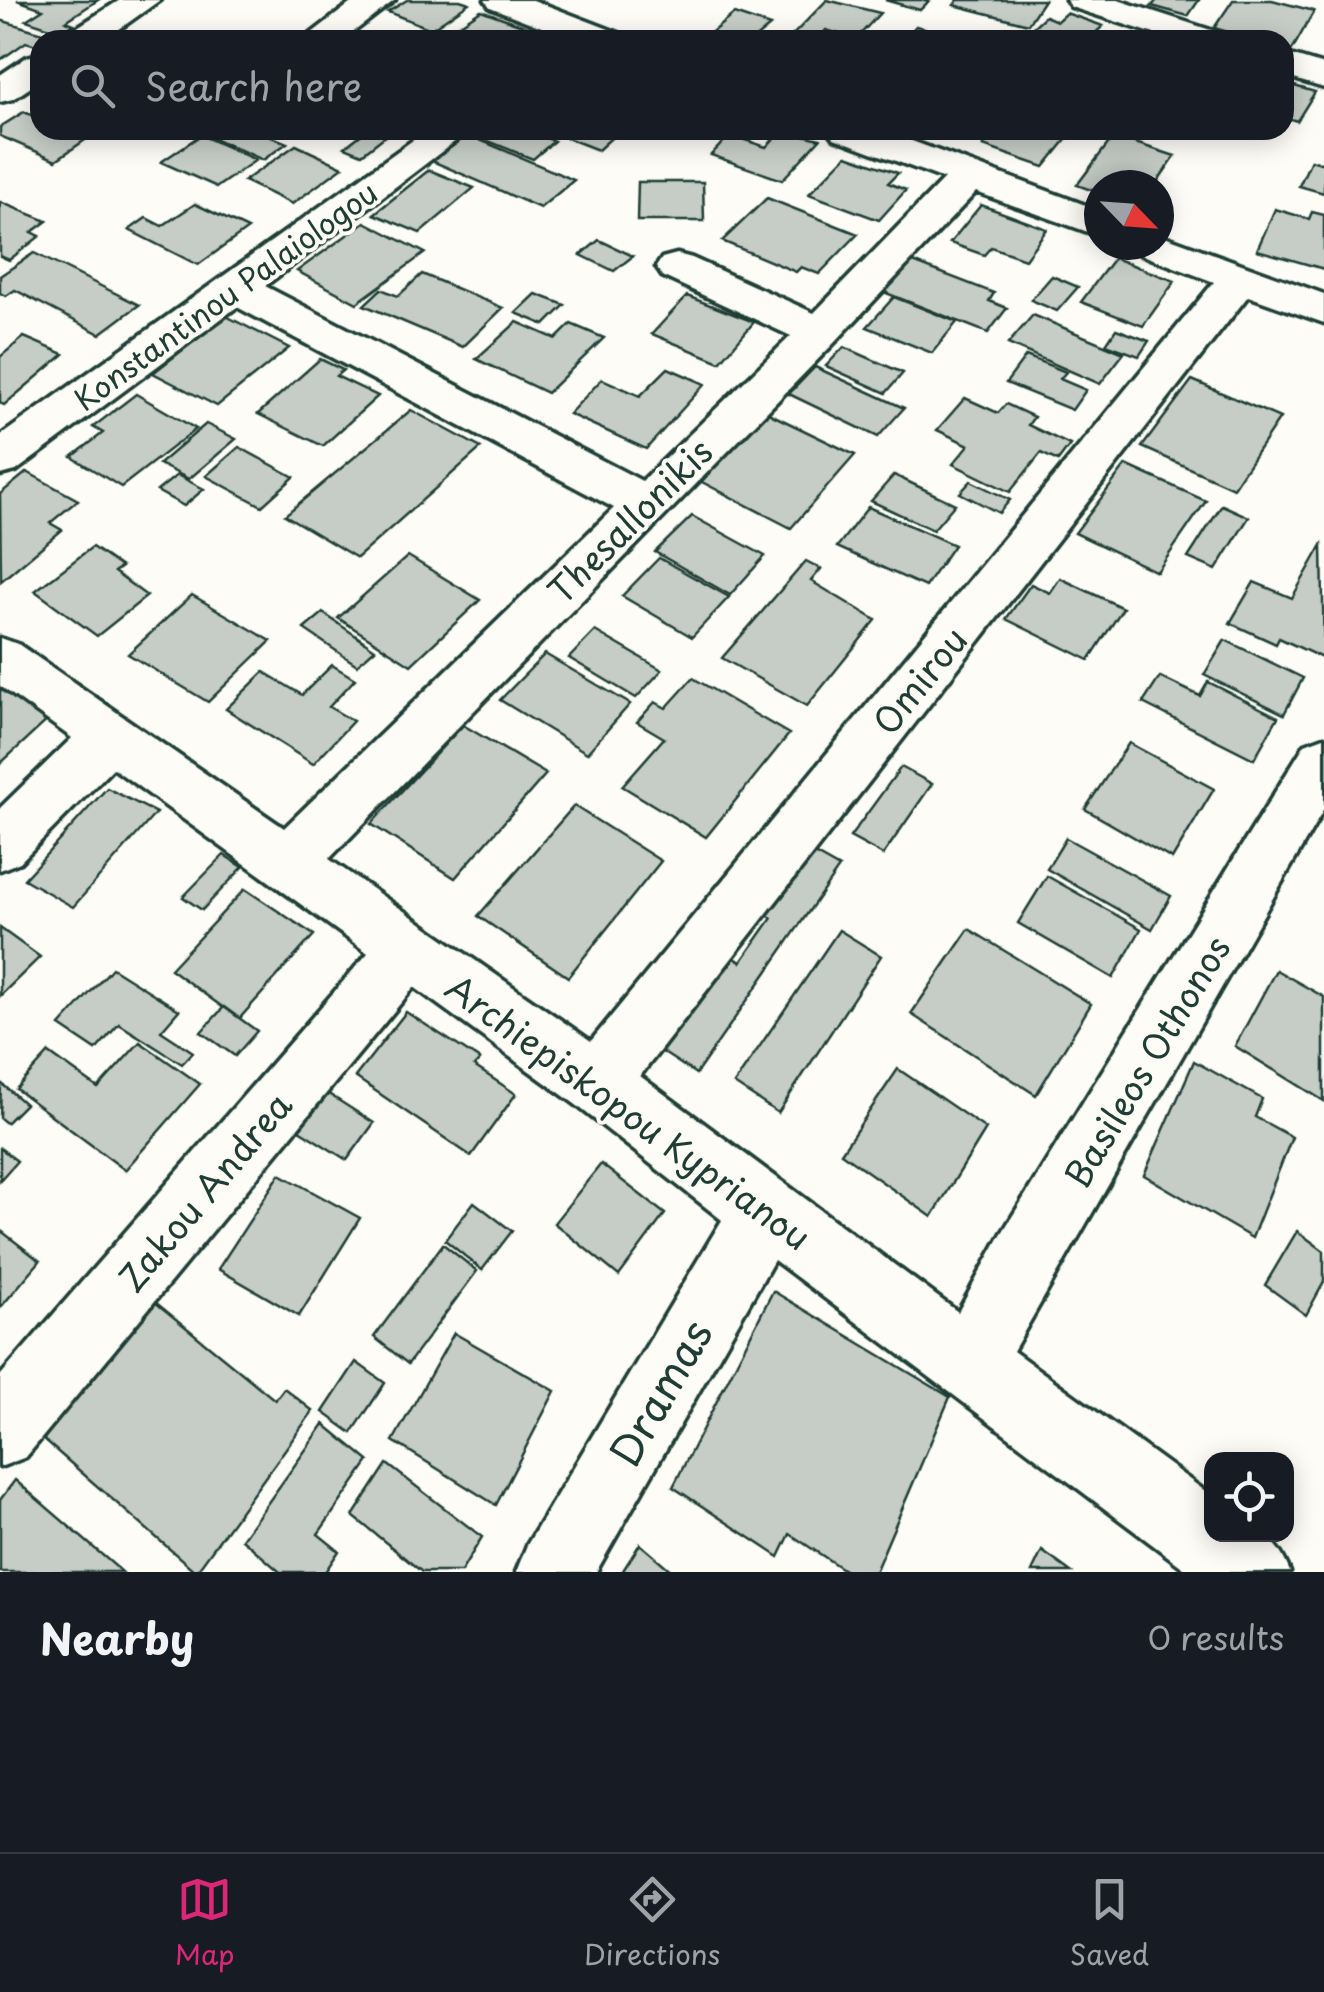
<!DOCTYPE html>
<html lang="en">
<head>
<meta charset="utf-8">
<style>
  body { margin:0; font-family:"Playpen Sans",sans-serif; background:#242831; color:#f1f3f6 }
  .controls { position:absolute; right:30px; bottom:30px; display:grid; overflow:hidden; border-radius:20px; box-shadow:0 5px 25px #0003 }
  .controls button { width:90px; height:90px; display:grid; place-items:center; padding:0; border:0; border-bottom:2px solid #363941; background:#171b24; color:#f1f3f6; font:50px sans-serif }
  .compass { position:absolute; left:1084px; top:170px; width:90px; height:90px; border-radius:50%; background:#171b24; box-shadow:0 5px 25px #0003; rotate:115deg }
  .list { margin:0; padding:0; list-style:none }
  h2 { display:flex; justify-content:space-between; align-items:center; height:130px; margin:0; padding:0 40px; font-size:42px }
  h2 small { font-size:32px; font-weight:400; color:#9ea1a6 }
  .icon { flex:none; width:55px; height:55px; fill:none; stroke:currentColor; stroke-width:2; stroke-linecap:round; stroke-linejoin:round }
  .map { position:relative; flex:none; width:1324px; height:1572px; overflow:hidden }
  .search { position:absolute; background:#171b24; box-shadow:0 5px 25px #0003; left:30px; right:30px; top:30px; height:110px; display:flex; align-items:center; gap:25px; box-sizing:border-box; padding:0 35px; border-radius:30px; color:#9ea1a6; font-size:38px }
  .sheet { height:280px; background:#171b24 }
  nav { display:flex; justify-content:space-around; align-items:center; box-sizing:border-box; height:140px; border-top:2px solid #363941; background:#171b24; font-size:28px; color:#9ea1a6 }
  nav a { display:grid; justify-items:center; gap:5px }
  nav .on { color:#db2777 }
  .map>svg:first-child { display:block }
</style>
</head>
<body>
<div class="map">
<svg width="1324" height="1572" viewBox="0 0 1324 1572">
  <rect width="100%" height="100%" fill="#fdfcf7"/>
  <filter id="ink" filterUnits="userSpaceOnUse"><feTurbulence type="fractalNoise" baseFrequency=".01" numOctaves="2"/><feDisplacementMap in="SourceGraphic" scale="20" xChannelSelector="R" yChannelSelector="G"/><feConvolveMatrix kernelMatrix="1 2 1 2 8 2 1 2 1" color-interpolation-filters="sRGB"/></filter>
  <g filter="url(#ink)">
    <!-- building -->
    <g fill="#c6cdc7" stroke="#1f3d34" stroke-width="2.5">
      <path d="M17 0H98L66 21 74 24 62 32 26 20 43 9Z"/>
      <path d="M407 0H460L469 3 431 29 388 12Z"/>
      <path d="M827 0 880 13 856 39 826 30 817 40H788Z"/>
      <path d="M885 0H930L920 10Z"/>
      <path d="M958 0H1044L1028 24 954 5Z"/>
      <path d="M1157 0H1199L1188 16 1152 6Z"/>
      <path d="M1233 0H1272L1314 11 1292 50 1284 48V40H1257L1214 28Z"/>
      <path d="M481 10 530 28 514 40H437Z"/>
      <path d="M1066 13 1103 26 1088 40 1021 38 1045 16 1057 21Z"/>
      <path d="M734 14 770 26 753 40H702Z"/>
      <path d="M0 20 56 37 40 40V46L26 42 0 60Z"/>
      <path d="M916 26 951 37 903 40Z"/>
      <path d="M1284 83 1315 92 1297 121 1284 117Z"/>
      <path d="M24 112 40 118V130H69L88 138 56 160 0 136V127Z"/>
      <path d="M214 130H256L287 143 263 160 206 135Z"/>
      <path d="M356 130H393L362 154 345 147 363 133Z"/>
      <path d="M487 130H526L554 141 533 159 478 137Z"/>
      <path d="M562 130H620L598 150 557 134Z"/>
      <path d="M782 130 820 139 782 180 711 155 730 135 766 147Z"/>
      <path d="M996 130H1074L1044 167 983 146Z"/>
      <path d="M201 135 256 160 217 187 161 162Z"/>
      <path d="M468 135 574 180 540 208 432 161Z"/>
      <path d="M1114 136 1175 156 1155 185H1099V193L1077 185Z"/>
      <path d="M296 145 343 167 292 204 244 181Z"/>
      <path d="M847 155 898 173 888 183 906 190 879 220 809 194Z"/>
      <path d="M1311 160 1324 164V193L1299 186Z"/>
      <path d="M429 170 474 188 420 233 374 214Z"/>
      <path d="M638 182H703L704 221H637Z"/>
      <path d="M767 198 858 234 819 274 801 267 796 272 722 241Z"/>
      <path d="M0 202 47 221 32 232 40 236 9 260 0 256Z"/>
      <path d="M195 204 248 229 198 265 129 230 146 218 162 226Z"/>
      <path d="M981 205 1047 229 1025 259 991 247 984 255 950 243Z"/>
      <path d="M1275 209 1309 219 1312 212 1324 215V269L1257 250Z"/>
      <path d="M365 222 425 253 357 303 297 271Z"/>
      <path d="M599 240 633 256 614 271 581 255Z"/>
      <path d="M34 253 139 305 100 334 15 290 6 296 0 293V276Z"/>
      <path d="M1114 258 1175 281 1143 326 1081 302Z"/>
      <path d="M908 260 994 293 989 301 1007 308 988 333 881 291Z"/>
      <path d="M422 274 503 308 463 347 364 305 381 289 398 296Z"/>
      <path d="M1052 276 1078 287 1057 311 1031 300Z"/>
      <path d="M536 294 565 305 545 325 516 313Z"/>
      <path d="M687 296 754 322 720 362 652 334Z"/>
      <path d="M894 297 957 322 932 353 867 327Z"/>
      <path d="M1033 315 1124 353 1100 384 1008 344Z"/>
      <path d="M226 316 289 348 217 406 153 373Z"/>
      <path d="M517 322 556 339 571 324 604 338 547 393 476 359Z"/>
      <path d="M1116 329 1149 341 1139 356 1106 344Z"/>
      <path d="M24 337 64 354 4 405 0 403V357Z"/>
      <path d="M844 347 903 373 886 393 826 366Z"/>
      <path d="M1026 356 1066 372 1060 379 1086 390 1072 410 1006 383Z"/>
      <path d="M320 359 343 370 336 376 378 396 323 446 258 414Z"/>
      <path d="M815 367 904 408 878 437 789 394Z"/>
      <path d="M668 368 705 384 646 449 569 414 602 379 640 396Z"/>
      <path d="M1192 380 1280 418 1233 488 1142 447Z"/>
      <path d="M136 394 196 429 121 487 72 457 103 433 93 427Z"/>
      <path d="M965 398 998 413 1006 404 1034 417 1028 425 1070 445 1058 461 1041 453 1010 492 953 464 969 445 937 430Z"/>
      <path d="M411 410 481 448 357 558 285 515Z"/>
      <path d="M764 411 855 455 791 528 698 480Z"/>
      <path d="M206 424 236 439 189 479 159 464Z"/>
      <path d="M239 447 294 477 262 506 206 476Z"/>
      <path d="M1126 465 1206 501 1157 572 1075 533Z"/>
      <path d="M27 472 78 500 50 523 62 530 1 581 0 494Z"/>
      <path d="M177 475 204 489 184 506 157 491Z"/>
      <path d="M894 475 955 504 933 530 871 501Z"/>
      <path d="M971 481 1010 500 999 513 960 493Z"/>
      <path d="M1222 505 1249 517 1216 570 1188 558Z"/>
      <path d="M868 507 954 545 925 587 837 547Z"/>
      <path d="M692 516 765 556 730 595 655 552Z"/>
      <path d="M1322 545 1324 659 1279 638 1276 644 1230 623 1254 582 1292 598Z"/>
      <path d="M92 547 121 567 114 572 147 596 97 636 35 591Z"/>
      <path d="M408 556 480 600 411 665 338 618Z"/>
      <path d="M659 558 729 597 692 637 622 596Z"/>
      <path d="M806 561 821 569 811 581 876 620 807 706 722 658Z"/>
      <path d="M1060 578 1123 608 1089 660 1006 619 1031 584 1050 593Z"/>
      <path d="M192 595 271 641 208 702 128 654Z"/>
      <path d="M323 613 375 649 357 665 304 629Z"/>
      <path d="M595 631 662 670 636 698 569 658Z"/>
      <path d="M1225 640 1303 678 1284 714 1204 675Z"/>
      <path d="M545 654 630 704 587 753 500 700Z"/>
      <path d="M332 665 355 679 329 707 353 721 313 764 226 709 264 672 302 695Z"/>
      <path d="M1160 677 1200 696 1208 682 1278 717 1254 759 1143 703Z"/>
      <path d="M693 678 789 734 706 837 622 786 664 738 637 722 655 702 666 708Z"/>
      <path d="M0 687 50 718 0 764Z"/>
      <path d="M463 725 546 774 455 878 371 824Z"/>
      <path d="M1129 743 1214 789 1172 859 1085 809Z"/>
      <path d="M901 767 932 784 883 855 850 837Z"/>
      <path d="M107 788 156 813 73 907 24 879Z"/>
      <path d="M574 806 661 861 568 977 478 916Z"/>
      <path d="M1066 838 1171 896 1152 929 1047 869Z"/>
      <path d="M809 851 839 868 696 1074 656 1048 726 952 741 962 772 918 764 914Z"/>
      <path d="M224 855 243 867 202 910 183 897Z"/>
      <path d="M1047 876 1141 929 1113 978 1018 923Z"/>
      <path d="M245 889 314 935 239 1019 170 969Z"/>
      <path d="M0 928 40 957 0 996Z"/>
      <path d="M969 929 1091 1004 1036 1095 911 1014Z"/>
      <path d="M839 930 881 956 778 1113 734 1084Z"/>
      <path d="M112 968 179 1010 161 1031 193 1052 182 1064 119 1024 96 1050 60 1026Z"/>
      <path d="M1276 970 1324 997V1101L1235 1046Z"/>
      <path d="M224 1007 257 1031 235 1056 201 1032Z"/>
      <path d="M406 1012 480 1060 474 1066 516 1094 471 1156 355 1077Z"/>
      <path d="M140 1042 200 1084 125 1170 16 1089 49 1053 98 1088Z"/>
      <path d="M1194 1061 1262 1099 1255 1117 1292 1137 1252 1238 1144 1175Z"/>
      <path d="M898 1069 986 1129 932 1217 841 1153Z"/>
      <path d="M1 1083 25 1104 6 1123 0 1118Z"/>
      <path d="M327 1093 374 1123 347 1160 299 1130Z"/>
      <path d="M0 1148 17 1161 0 1180Z"/>
      <path d="M601 1164 665 1214 619 1276 554 1223Z"/>
      <path d="M280 1174 360 1218 299 1316 218 1269Z"/>
      <path d="M474 1202 512 1231 482 1270 445 1240Z"/>
      <path d="M0 1230 40 1261 0 1308Z"/>
      <path d="M1297 1231 1324 1251V1282L1306 1315 1265 1285Z"/>
      <path d="M443 1244 477 1271 408 1364 374 1337Z"/>
      <path d="M773 1291 950 1397 875 1572H847L790 1534 779 1557 673 1487Z"/>
      <path d="M155 1302 275 1400 284 1388 313 1411 196 1572 43 1439Z"/>
      <path d="M454 1333 555 1391 496 1505 393 1441Z"/>
      <path d="M356 1362 385 1383 352 1433 323 1412Z"/>
      <path d="M324 1424 369 1461 318 1534 339 1551 325 1572H280L242 1539Z"/>
      <path d="M387 1464 482 1537 461 1572H422L353 1516Z"/>
      <path d="M15 1480 122 1572H0V1500Z"/>
      <path d="M640 1544 673 1572H622Z"/>
      <path d="M1042 1551 1071 1572H1032Z"/>
    </g>
    <g fill="none" stroke-linecap="round" stroke-linejoin="round">
      <!-- minor casing -->
      <g stroke="#1f3d34" stroke-width="7">
        <g id="minor">
          <path d="M120 0H160L104 40H63L68 33Z"/>
          <path d="M355 0H395L343 40H303Z"/>
          <path d="M485 0H533L619 33 624 40H575L490 7Z"/>
          <path d="M1066 0H1118L1220 33 1225 40H1173L1071 7Z"/>
          <path d="M1284 53 1324 65V88L1284 76Z"/>
          <path d="M40 54V81L13 99 0 102V75L27 57Z"/>
          <path d="M427 130H470L265 286 642 481 791 336 662 276 656 267 662 258 677 254 692 258 814 313 944 179 834 138 828 130H882L1099 210V236L976 192 835 342 329 859 591 1041 1214 282 1140 254 1134 245H1159V234L1324 294V323L1248 296 640 1076 958 1312 1002 1233 1305 744 1324 737V809L1013 1351 1212 1496V1534C1256 1534 1271 1526 1290 1572H1189L774 1260 596 1572H516L527 1545 722 1220 575 1104 414 987 26 1457 0 1467V1376L368 953 113 768 20 862 0 870V808L72 738 0 686V638L18 644 284 828 614 508 237 307 16 471 0 475V436Z"/>
        </g>
      </g>
      <!-- minor -->
      <use href="#minor" fill="#fdfcf7" fill-rule="evenodd"/>
    </g>
  </g>
  <g text-anchor="middle" dominant-baseline="central" stroke-width="8" stroke-linejoin="round" paint-order="stroke">
    <!-- far-street labels -->
    <g font-size="30" fill="#1f3d34" stroke="#fdfcf7">
      <text transform="translate(225 295) rotate(-36)">Konstantinou Palaiologou</text>
    </g>
    <!-- street labels -->
    <g font-size="35" fill="#1f3d34" stroke="#fdfcf7">
      <text transform="translate(629 520) rotate(-45)">Thesallonikis</text>
      <text transform="translate(919 680) rotate(-51)">Omirou</text>
      <text transform="translate(1146 1061) rotate(-59)">Basileos Othonos</text>
      <text transform="translate(629 1111) rotate(36)">Archiepiskopou Kyprianou</text>
      <text transform="translate(204 1191) rotate(-50)">Zakou Andrea</text>
    </g>
    <!-- near-street labels -->
    <g font-size="42" fill="#1f3d34" stroke="#fdfcf7">
      <text transform="translate(659 1392) rotate(-60)">Dramas</text>
    </g>
  </g>
</svg>
<div class="controls">
<button><svg class="icon" aria-label="locate" viewBox="0 0 24 24"><circle cx="12" cy="12" r="6"/><path d="M12 2v4M12 18v4M2 12h4M18 12h4"/></svg></button>
</div>
<svg class="compass" viewBox="-18 -18 36 36"><path d="M0-13l5 13h-10z" fill="#e53935"/><path d="M0 13l5-13h-10z" fill="#9ea1a6"/></svg>
<div class="search"><svg class="icon" aria-label="search" viewBox="0 0 24 24"><circle cx="10" cy="10" r="6"/><path d="M15 15l6 6"/></svg>Search here</div>
</div>
<section class="sheet">
<h2>Nearby<small>0 results</small></h2>
<ul class="list">
</ul>
</section>
<nav>
<a class="on"><svg class="icon" aria-label="map" viewBox="0 0 24 24"><path d="M3 6l6-2 6 2 6-2v14l-6 2-6-2-6 2zM9 4v14M15 6v14"/></svg>Map</a>
<a><svg class="icon" aria-label="directions" viewBox="0 0 24 24"><path d="M12 3l9 9-9 9-9-9zM9 14v-3h6M13 9l2 2-2 2"/></svg>Directions</a>
<a><svg class="icon" aria-label="saved" viewBox="0 0 24 24"><path d="M7 4h10v16l-5-4-5 4z"/></svg>Saved</a>
</nav>
</body>
</html>
